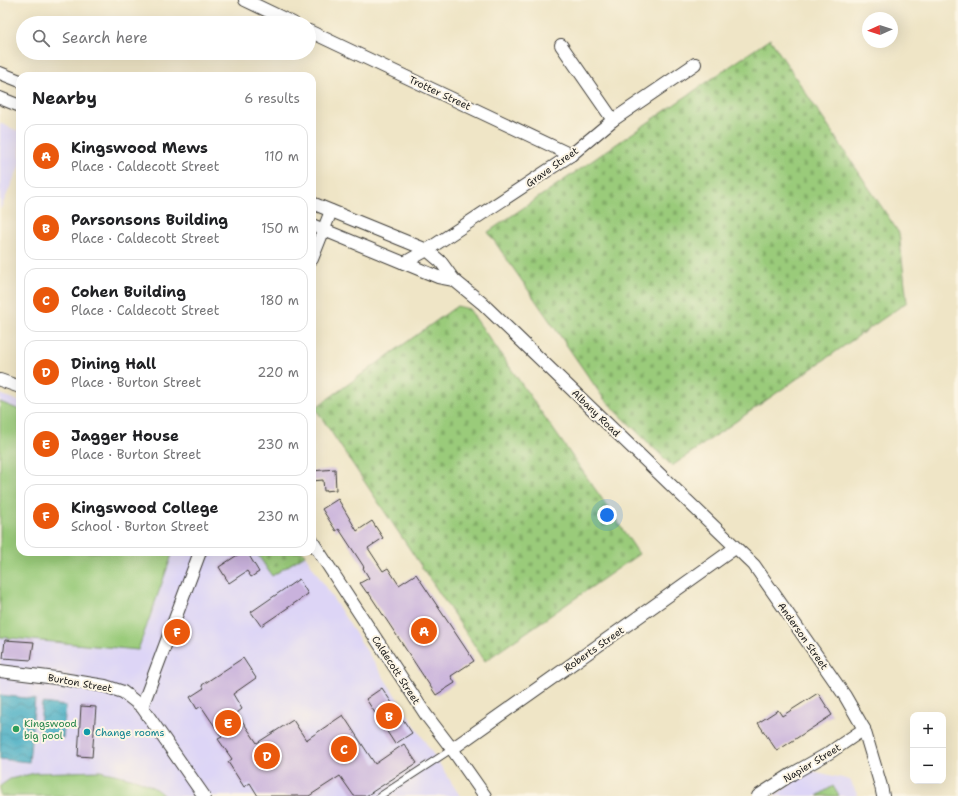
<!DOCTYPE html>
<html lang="en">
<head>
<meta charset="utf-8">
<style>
  body { margin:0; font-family:"Shantell Sans",sans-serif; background:#f6f6f6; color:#202124 }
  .controls { position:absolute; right:12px; bottom:12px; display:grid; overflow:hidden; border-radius:8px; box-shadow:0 4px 16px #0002 }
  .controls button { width:36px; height:36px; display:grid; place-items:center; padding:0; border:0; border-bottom:1px solid #e0e0e0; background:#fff; color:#202124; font:20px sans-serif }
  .compass { position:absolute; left:862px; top:12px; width:36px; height:36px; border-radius:50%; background:#fff; box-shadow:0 4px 16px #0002; rotate:267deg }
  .you { position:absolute; left:607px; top:515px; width:14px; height:14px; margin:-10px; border:3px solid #fff; border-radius:50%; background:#1a73e8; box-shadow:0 0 0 6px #1a73e833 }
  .badge { display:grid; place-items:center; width:26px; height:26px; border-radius:50%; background:#ea580c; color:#fff; font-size:13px; font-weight:700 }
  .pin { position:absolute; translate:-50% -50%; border:2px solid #fff; box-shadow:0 1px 4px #0006 }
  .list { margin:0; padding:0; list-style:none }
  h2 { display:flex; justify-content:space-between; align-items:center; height:52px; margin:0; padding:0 16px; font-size:17px }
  h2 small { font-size:13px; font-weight:400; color:#757577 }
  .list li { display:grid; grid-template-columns:26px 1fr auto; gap:12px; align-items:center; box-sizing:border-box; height:64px; margin:0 8px 8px; padding:0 8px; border:1px solid #e0e0e0; border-radius:12px }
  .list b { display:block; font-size:15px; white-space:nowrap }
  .list p { margin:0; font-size:13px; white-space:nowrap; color:#757577 }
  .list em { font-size:13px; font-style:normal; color:#757577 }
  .icon { flex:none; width:22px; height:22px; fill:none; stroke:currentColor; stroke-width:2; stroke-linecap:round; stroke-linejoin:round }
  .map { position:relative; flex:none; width:958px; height:796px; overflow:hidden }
  .search { position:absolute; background:#fff; box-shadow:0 4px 16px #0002; left:16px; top:16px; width:300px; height:44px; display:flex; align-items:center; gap:10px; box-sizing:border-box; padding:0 14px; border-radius:22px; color:#757577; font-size:15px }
  .panel { position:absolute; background:#fff; box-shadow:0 4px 16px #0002; left:16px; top:72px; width:300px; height:484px; border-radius:12px }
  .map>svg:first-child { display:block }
</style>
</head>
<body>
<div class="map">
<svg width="958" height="796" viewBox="0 0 958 796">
  <defs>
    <pattern id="cemetery-stones" width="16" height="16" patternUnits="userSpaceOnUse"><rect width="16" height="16" fill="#9acb7a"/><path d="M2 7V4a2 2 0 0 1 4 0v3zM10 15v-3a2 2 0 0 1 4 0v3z" fill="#84ae69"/></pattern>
    <pattern id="water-waves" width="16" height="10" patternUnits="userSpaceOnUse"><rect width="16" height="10" fill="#43acc3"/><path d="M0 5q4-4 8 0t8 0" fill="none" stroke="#378b9e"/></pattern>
  </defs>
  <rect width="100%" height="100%" fill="#fcf5e5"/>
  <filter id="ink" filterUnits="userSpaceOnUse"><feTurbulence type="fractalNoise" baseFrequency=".025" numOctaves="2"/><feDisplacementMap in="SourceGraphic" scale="8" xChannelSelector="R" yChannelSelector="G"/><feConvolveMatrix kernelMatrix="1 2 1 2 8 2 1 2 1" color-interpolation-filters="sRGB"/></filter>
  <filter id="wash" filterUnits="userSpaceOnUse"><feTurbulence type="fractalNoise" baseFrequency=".012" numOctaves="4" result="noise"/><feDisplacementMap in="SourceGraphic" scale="16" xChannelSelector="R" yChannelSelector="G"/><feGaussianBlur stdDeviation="0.9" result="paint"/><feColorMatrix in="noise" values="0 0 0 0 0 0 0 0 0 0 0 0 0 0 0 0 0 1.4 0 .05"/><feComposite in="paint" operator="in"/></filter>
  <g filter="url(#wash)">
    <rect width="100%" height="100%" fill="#efe5c6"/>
    <!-- built -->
    <g fill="#ddd5f6">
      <path d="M0 123 20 132V165L0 210Z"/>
      <path d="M0 394 20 402V552H256L272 576 305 555 460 796H0Z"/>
      <path d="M809 770 850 780 858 796H774Z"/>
    </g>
    <!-- green -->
    <g fill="#9acb7a" stroke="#5b744b">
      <path d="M0 402 20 410V552H173L138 650 0 637Z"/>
      <path d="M100 771C122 776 147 779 164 796H0V786L10 779 35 773Z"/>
      <path d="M833 786 839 796H817Z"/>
    </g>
    <!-- cemetery -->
    <g fill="url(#cemetery-stones)" stroke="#5b744b">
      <path d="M770 39 899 233 907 302 672 466 604 399 488 232Z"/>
      <path d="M457 306 469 309 600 496 639 554 485 661 315 408Z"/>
      <path d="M256 552H303L305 555 272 576Z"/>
    </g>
    <!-- water -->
    <g fill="url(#water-waves)" stroke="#306470">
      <path d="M0 695 35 699 29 762 0 759Z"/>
      <path d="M42 703 66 706 63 738 39 735Z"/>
    </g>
    <g id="blocks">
      <!-- building -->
      <g fill="#c9b2dc">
        <path d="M335 469 336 490 324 491 323 480 312 481V471Z"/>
        <path d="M338 499 357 531 372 521 383 538 368 548 383 571 388 568 399 585 416 574 474 661 451 676 455 683 436 695 368 592 367 593 360 583 369 578 363 568 364 567 339 529 336 531 322 509Z"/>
        <path d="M242 552H247L259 572 251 577 247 571 229 583 219 567Z"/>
        <path d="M299 579 308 594 261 626 251 612Z"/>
        <path d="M5 640 34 642 31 660 3 658Z"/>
        <path d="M243 658 256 678 233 694 242 709 237 713 257 743 293 720 306 740 343 715 375 764 404 744 417 763 366 796H354L340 776 309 796H258L250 783 244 787 228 762 232 759 218 739 222 737 201 706 197 709 190 697 204 688 202 685Z"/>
        <path d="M382 688 412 733 395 744 366 699Z"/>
        <path d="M818 693 832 715 777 751 758 723 778 710 782 716Z"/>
        <path d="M81 706 96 707 92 757 78 756Z"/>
      </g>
    </g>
  </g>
  <g filter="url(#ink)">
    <use href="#blocks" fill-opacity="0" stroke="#3c3a36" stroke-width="1"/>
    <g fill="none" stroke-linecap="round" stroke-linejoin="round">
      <!-- lane casing -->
      <g stroke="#3c3a36" stroke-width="8">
        <path id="lane" d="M380 796 452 749"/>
      </g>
      <!-- street casing -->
      <g stroke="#3c3a36" stroke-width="14">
        <g id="street">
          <path d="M245 0 293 23"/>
          <path d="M309 31 571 155"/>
          <path d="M561 45 613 120"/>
          <path d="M0 73 20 81"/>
          <path d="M0 98 20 106"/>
          <path d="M312 203 427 250 441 262 454 280 465 289 482 303 754 565 845 696 864 729 881 786 883 796"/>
          <path d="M312 225 438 277 454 280"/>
          <path d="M312 259 331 211"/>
          <path d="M404 263 427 250 571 155 613 120 695 64"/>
          <path d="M0 380 20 387"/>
          <path d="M312 541 426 715 452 749 485 796"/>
          <path d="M0 671 56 678 105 686 123 692 142 707 204 796"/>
          <path d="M142 707 200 552"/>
          <path d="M452 749 620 630 735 548"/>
          <path d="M758 796 792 774 829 753 864 729"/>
        </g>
      </g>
      <!-- lane -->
      <use href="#lane" stroke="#fff" stroke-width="6"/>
      <!-- street -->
      <use href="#street" stroke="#fff" stroke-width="12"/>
    </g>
  </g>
  <!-- markers -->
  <circle fill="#2e9e5b" stroke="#fcf5e5" stroke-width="1.5" cx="16" cy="729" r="4"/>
  <circle fill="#0f9aa8" stroke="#fcf5e5" stroke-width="1.5" cx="87" cy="732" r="4"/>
  <g text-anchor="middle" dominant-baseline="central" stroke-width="4" stroke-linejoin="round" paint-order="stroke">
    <!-- street labels -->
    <g font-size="10" fill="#1c1c1c" stroke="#fcf5e5">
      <text transform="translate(440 93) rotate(25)">Trotter Street</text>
      <text transform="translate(552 167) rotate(-35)">Grave Street</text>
      <text transform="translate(596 413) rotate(44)">Albany Road</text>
      <text transform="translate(803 636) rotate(55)">Anderson Street</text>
      <text transform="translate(594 649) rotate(-35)">Roberts Street</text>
      <text transform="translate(396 670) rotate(57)">Caldecott Street</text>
      <text transform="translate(80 683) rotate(10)">Burton Street</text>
      <text transform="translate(812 763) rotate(-31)">Napier Street</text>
    </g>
    <!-- leisure labels -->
    <g font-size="10" fill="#27864d" stroke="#fcf5e5" text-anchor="start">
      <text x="24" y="723">Kingswood<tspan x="24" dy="12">big pool</tspan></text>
    </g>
    <!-- culture labels -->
    <g font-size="10" fill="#0d838f" stroke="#fcf5e5" text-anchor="start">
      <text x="95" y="732">Change rooms</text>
    </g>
  </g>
</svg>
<div class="controls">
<button>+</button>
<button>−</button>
</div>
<svg class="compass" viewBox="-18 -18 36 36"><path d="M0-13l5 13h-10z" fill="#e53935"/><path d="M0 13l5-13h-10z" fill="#757577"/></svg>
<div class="you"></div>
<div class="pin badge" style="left:424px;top:631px">A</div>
<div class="pin badge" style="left:389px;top:716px">B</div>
<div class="pin badge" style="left:344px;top:749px">C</div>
<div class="pin badge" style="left:267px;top:756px">D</div>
<div class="pin badge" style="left:228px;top:723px">E</div>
<div class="pin badge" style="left:177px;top:632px">F</div>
<div class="search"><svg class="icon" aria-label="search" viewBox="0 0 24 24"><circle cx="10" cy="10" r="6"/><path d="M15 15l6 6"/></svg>Search here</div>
<section class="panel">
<h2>Nearby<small>6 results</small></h2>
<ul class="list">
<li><span class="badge">A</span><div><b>Kingswood Mews</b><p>Place · Caldecott Street</p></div><em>110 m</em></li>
<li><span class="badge">B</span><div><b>Parsonsons Building</b><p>Place · Caldecott Street</p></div><em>150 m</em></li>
<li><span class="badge">C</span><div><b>Cohen Building</b><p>Place · Caldecott Street</p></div><em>180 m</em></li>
<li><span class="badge">D</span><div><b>Dining Hall</b><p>Place · Burton Street</p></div><em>220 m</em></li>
<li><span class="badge">E</span><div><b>Jagger House</b><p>Place · Burton Street</p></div><em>230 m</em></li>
<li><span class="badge">F</span><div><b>Kingswood College</b><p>School · Burton Street</p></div><em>230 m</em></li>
</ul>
</section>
</div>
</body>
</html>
